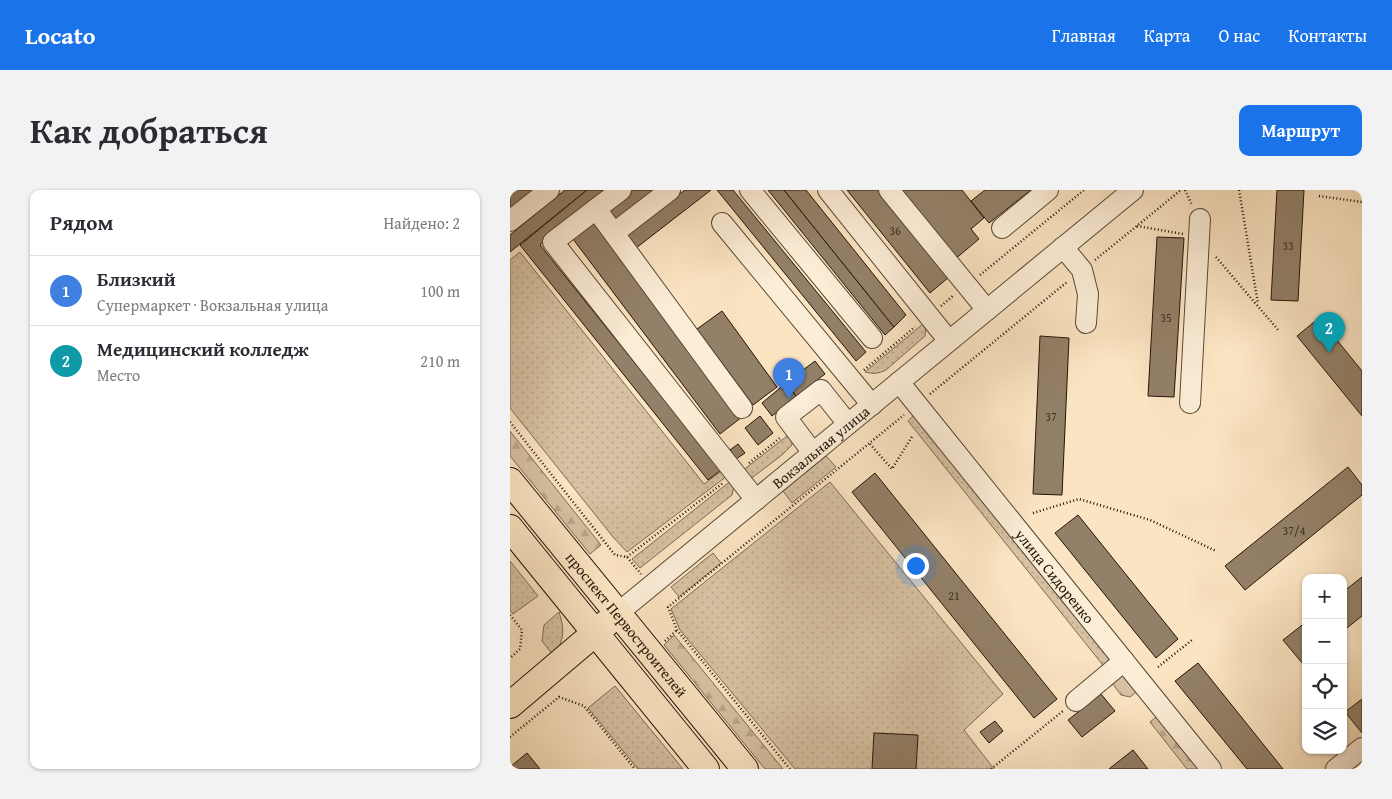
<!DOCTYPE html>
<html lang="ru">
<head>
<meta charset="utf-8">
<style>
  body { margin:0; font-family:"Gentium Book Plus",serif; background:#f2f2f3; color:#2b2b33 }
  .controls { position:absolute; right:15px; bottom:15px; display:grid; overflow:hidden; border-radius:10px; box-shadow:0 1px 4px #0004 }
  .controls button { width:45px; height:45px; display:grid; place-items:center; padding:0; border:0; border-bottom:1px solid #e1e1e2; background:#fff; color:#2b2b33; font:25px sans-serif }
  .you { position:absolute; left:405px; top:375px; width:18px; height:18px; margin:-12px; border:4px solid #fff; border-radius:50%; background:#1a73e8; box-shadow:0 0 0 8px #1a73e833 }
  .badge { display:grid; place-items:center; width:32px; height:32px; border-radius:50%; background:#1a73e8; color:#fff; font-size:16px; font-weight:700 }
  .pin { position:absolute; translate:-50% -41px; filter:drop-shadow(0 1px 2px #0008) }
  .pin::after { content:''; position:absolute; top:26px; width:18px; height:15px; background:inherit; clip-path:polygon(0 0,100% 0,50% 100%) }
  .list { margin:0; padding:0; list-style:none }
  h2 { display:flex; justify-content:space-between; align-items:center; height:65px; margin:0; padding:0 20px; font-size:21px }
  h2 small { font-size:16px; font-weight:400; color:#7c7c81 }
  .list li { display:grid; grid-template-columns:32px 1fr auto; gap:15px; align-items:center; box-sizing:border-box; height:70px; padding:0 20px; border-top:1px solid #e1e1e2 }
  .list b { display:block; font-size:19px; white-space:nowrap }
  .list p { margin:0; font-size:16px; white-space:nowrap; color:#7c7c81 }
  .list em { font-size:16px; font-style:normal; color:#7c7c81 }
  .icon { flex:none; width:28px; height:28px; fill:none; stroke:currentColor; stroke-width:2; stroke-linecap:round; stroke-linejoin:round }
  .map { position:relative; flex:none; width:852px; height:579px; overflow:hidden; border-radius:10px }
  header { display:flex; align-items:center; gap:30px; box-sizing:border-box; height:70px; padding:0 25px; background:#1a73e8; color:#fff }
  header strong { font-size:24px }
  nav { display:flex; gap:28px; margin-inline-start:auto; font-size:18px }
  .intro { display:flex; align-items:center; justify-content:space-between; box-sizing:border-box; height:120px; padding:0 30px }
  h1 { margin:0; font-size:35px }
  .button { padding:12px 22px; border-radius:10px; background:#1a73e8; color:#fff; font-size:18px; font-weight:700 }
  main { display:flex; gap:30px; padding:0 30px }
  aside { flex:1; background:#fff; border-radius:10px; box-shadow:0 1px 4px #0004 }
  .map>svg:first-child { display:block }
</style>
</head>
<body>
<header>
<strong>Locato</strong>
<nav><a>Главная</a><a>Карта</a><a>О нас</a><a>Контакты</a></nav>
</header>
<div class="intro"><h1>Как добраться</h1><a class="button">Маршрут</a></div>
<main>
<aside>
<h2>Рядом<small>Найдено: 2</small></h2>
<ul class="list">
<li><span class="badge" style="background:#3f7fe0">1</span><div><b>Близкий</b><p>Супермаркет · Вокзальная улица</p></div><em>100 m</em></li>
<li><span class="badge" style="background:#0f9aa8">2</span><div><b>Медицинский колледж</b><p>Место</p></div><em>210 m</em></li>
</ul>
</aside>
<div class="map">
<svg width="852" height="579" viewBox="0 0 852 579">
  <defs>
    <pattern id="grass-dots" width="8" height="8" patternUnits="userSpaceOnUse" patternTransform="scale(1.25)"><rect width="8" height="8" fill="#d6c1a2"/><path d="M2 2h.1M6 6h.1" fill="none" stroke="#b7a58a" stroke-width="1.8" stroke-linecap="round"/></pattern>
    <pattern id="forest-firs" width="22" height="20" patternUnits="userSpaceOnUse" patternTransform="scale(1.25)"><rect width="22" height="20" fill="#d6c1a2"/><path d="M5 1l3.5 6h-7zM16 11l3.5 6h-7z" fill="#b7a58a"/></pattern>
  </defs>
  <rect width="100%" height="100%" fill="#fbe4c2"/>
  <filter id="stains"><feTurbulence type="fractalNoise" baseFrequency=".004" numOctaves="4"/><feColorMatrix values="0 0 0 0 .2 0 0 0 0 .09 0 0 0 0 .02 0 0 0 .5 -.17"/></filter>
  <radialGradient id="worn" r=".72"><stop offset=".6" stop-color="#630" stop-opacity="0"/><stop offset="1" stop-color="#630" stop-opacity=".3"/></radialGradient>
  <!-- grass -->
  <g fill="url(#grass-dots)" stroke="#7c6a54">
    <path d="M10 62 194 294 213 280 217 286 117 362 103 347 0 218V70Z"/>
    <path d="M414 133 416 138 415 146 376 180C368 184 363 184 355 182Z"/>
    <path d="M407 222 607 470 596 479 398 231Z"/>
    <path d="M281 243 282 255 272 265 243 287H238L232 281Z"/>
    <path d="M316 266 326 277 282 313 273 301Z"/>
    <path d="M222 290 224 296 222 305 130 378 122 369Z"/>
    <path d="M320 292 493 504 454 540 484 579H285L170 440 161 419Z"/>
    <path d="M203 363 211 373 169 407 161 397Z"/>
    <path d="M0 371 28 406 3 424 0 421Z"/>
    <path d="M49 422C55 440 54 450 44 466L32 451 34 435Z"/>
    <path d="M105 496 173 579H128L78 518Z"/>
  </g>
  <!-- forest -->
  <g fill="url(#forest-firs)" stroke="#7c6a54">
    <path d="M0 241 91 355 80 364 0 266Z"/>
    <path d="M164 445 273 579H255L154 455Z"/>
    <path d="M616 481 630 499 620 507 611 505 602 493Z"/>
    <path d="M650 524 694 579H677L640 532Z"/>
  </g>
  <!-- building -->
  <g fill="#938068" stroke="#221407">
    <path d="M1 0H23L0 18V1Z"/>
    <path d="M55 0H77L0 62V45Z"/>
    <path d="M77 0H96L30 55 211 280 198 290 10 55Z"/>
    <path d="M123 0H147L107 30 98 19Z"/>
    <path d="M175 0H201L126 58 116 45Z"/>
    <path d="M207 0H223L356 162 346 171Z"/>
    <path d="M258 0H274L384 137 375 145Z"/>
    <path d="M274 0H296L396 125 384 137Z"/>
    <path d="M337 0H369L439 87 420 103Z"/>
    <path d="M388 0H452L474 28 461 39 469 49 444 70Z"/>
    <path d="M475 0H521L479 33 461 11Z"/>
    <path d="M767 0H794L788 111 761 110Z"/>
    <path d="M84 33 232 227 210 244 63 49Z"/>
    <path d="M647 47 674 48 664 207 638 206Z"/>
    <path d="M212 121 267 197 243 215 187 139Z"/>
    <path d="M809 128 852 181V226L787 146Z"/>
    <path d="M530 146 559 148 552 305 523 304Z"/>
    <path d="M305 171 315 184 286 206 276 193Z"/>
    <path d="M276 193 286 206 262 226 252 213Z"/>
    <path d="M250 226 263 243 248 255 235 238Z"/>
    <path d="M228 254 235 263 226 269 220 260Z"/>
    <path d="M838 277 852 295V305L735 400 715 376Z"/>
    <path d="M365 283 547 509 524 528 342 302Z"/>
    <path d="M568 325 668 449 646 468 545 343Z"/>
    <path d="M852 387V426L833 441V402Z"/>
    <path d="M796 432V471L793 474 773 450Z"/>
    <path d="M688 473 773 579H737L665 491Z"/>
    <path d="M591 504 605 521 572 547 558 530Z"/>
    <path d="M852 509V543L835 522Z"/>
    <path d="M485 531 493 541 479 553 470 542Z"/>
    <path d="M364 543 408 545 406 579H362Z"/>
    <path d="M623 560 638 579H599Z"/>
    <path d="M17 563 30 579H0V577Z"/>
  </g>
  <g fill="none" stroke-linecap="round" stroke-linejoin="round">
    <!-- minor casing -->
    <g stroke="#584836" stroke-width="22">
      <g id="minor">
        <path d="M240 0 362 148"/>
        <path d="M318 0 439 151"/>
        <path d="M379 0 477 120"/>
        <path d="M86 19 111 0"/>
        <path d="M0 31 39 0"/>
        <path d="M212 33 362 215"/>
        <path d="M492 38 538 0"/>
        <path d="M104 43 160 0"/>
        <path d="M553 57 572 80 578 104 576 133"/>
        <path id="s1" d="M389 192 701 579"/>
        <path d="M680 213 690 29"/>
        <path d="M232 218 86 19 43 52 246 310"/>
        <path d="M303 263 276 227 311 200 338 234"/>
        <path id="s2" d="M108 423 623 0"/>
        <path d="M566 511 614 471"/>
        <path d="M826 579 852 558"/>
      </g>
    </g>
    <!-- major casing -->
    <g stroke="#221407" stroke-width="28">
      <g id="major">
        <path id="s3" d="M0 291 235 579"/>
        <path d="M0 338 196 579"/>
        <path d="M0 515 98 432"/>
      </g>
    </g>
    <!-- path -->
    <g stroke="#221407" stroke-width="2.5" stroke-dasharray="1 2.5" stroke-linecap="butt">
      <path d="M675 0 682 15"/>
      <path d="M729 0 748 114"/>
      <path d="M809 6 852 12"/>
      <path d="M627 36 673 44"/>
      <path d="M706 67 769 141"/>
      <path d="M585 70 671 0"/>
      <path d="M470 85 574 0"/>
      <path d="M431 116 444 105"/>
      <path d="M354 180 405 137"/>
      <path d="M420 204 557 92"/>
      <path d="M0 232 105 365 117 367 131 384"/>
      <path d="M360 254 382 279 403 245"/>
      <path d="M239 273 270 248"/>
      <path d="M523 323 569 309 640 330 706 361"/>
      <path d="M117 367 213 293"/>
      <path d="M0 425 12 440 10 459 0 468"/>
      <path d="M155 451 167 440"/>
      <path d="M648 477 682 450"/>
      <path d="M0 547 49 507 74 516 125 579"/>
      <path d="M280 579 167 440 158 417 394 225"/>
      <path d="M481 579 553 521"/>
    </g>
    <!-- minor -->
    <use href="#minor" stroke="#fcedd7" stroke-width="20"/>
    <!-- major -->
    <use href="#major" stroke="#fbe4c2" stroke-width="26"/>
  </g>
  <g text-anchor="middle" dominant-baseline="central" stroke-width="5" stroke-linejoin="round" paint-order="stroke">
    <!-- number labels -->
    <g font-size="12" fill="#3e2f1f">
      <text x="385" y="40">36</text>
      <text x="778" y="55">33</text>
      <text x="656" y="127">35</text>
      <text x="541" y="226">37</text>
      <text x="784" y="340">37/4</text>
      <text x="444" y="405">21</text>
    </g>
    <!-- street labels -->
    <g font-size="15" fill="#221407" stroke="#fcedd7">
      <text stroke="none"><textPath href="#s2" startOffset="262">Вокзальная улица</textPath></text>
      <text stroke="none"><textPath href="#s1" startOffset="249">улица Сидоренко</textPath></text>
      <text stroke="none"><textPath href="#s3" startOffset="185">проспект Первостроителей</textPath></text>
    </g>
  </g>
  <rect width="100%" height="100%" filter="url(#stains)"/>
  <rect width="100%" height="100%" fill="url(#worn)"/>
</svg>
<div class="controls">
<button>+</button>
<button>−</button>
<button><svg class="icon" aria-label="locate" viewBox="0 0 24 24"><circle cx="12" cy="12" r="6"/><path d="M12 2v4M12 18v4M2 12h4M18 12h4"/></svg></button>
<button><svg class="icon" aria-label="layers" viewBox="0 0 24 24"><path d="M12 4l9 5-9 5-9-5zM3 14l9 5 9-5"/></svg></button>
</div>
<div class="you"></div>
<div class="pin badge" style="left:279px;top:209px;background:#3f7fe0">1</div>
<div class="pin badge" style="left:819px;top:163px;background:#0f9aa8">2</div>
</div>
</main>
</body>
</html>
